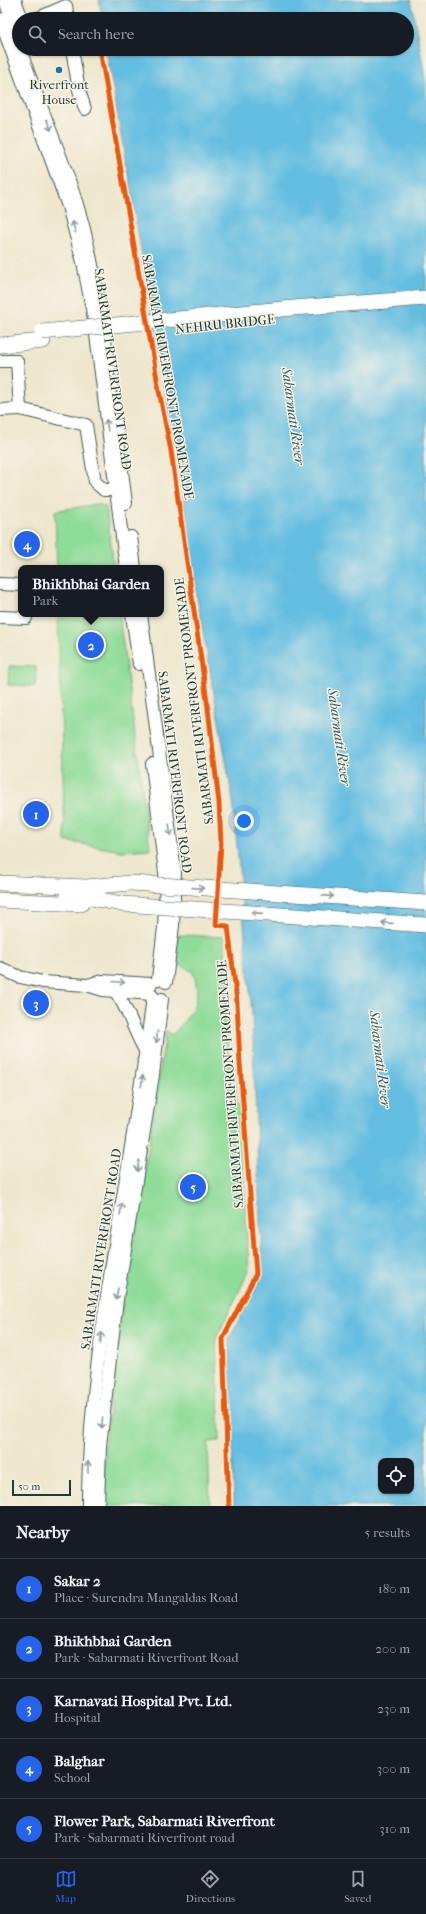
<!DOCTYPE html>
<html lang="en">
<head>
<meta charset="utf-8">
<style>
  body { margin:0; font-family:"IM FELL French Canon",serif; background:#242831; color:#f1f3f6 }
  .controls { position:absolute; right:12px; bottom:12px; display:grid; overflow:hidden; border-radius:8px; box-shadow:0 1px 3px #0004 }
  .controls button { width:36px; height:36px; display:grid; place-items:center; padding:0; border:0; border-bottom:1px solid #363941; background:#171b24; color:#f1f3f6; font:20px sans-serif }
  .scale { position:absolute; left:12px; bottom:10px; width:59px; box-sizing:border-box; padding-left:4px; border:2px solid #1f3d34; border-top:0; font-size:11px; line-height:14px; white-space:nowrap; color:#1f3d34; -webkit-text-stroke:3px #f7f3e8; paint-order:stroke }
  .you { position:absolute; left:244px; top:821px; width:14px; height:14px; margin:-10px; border:3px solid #fff; border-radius:50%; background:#1a73e8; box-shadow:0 0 0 6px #1a73e833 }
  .badge { display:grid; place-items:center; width:26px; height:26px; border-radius:50%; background:#2563eb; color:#fff; font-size:13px; font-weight:700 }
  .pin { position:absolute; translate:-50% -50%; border:2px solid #fff; box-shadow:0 1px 4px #0006 }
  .popup { position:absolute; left:18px; top:565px; width:146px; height:52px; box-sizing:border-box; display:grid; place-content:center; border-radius:8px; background:#171b24; filter:drop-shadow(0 1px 3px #0005); font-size:13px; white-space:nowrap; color:#9ea1a6 }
  .popup b { font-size:15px; color:#f1f3f6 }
  .popup::after { content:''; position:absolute; left:50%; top:100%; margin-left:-8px; border:8px solid transparent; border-top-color:#171b24 }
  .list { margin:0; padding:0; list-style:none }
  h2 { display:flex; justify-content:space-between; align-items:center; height:52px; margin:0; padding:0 16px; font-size:17px }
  h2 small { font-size:13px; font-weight:400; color:#9ea1a6 }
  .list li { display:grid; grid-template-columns:26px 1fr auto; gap:12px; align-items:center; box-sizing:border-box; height:60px; padding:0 16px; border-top:1px solid #363941 }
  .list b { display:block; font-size:15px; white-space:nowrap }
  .list p { margin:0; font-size:13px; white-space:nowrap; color:#9ea1a6 }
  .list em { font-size:13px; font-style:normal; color:#9ea1a6 }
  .icon { flex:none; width:22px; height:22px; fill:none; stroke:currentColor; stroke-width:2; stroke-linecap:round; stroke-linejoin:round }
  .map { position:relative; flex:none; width:426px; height:1506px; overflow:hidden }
  .search { position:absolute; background:#171b24; box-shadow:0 1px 3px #0004; left:12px; right:12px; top:12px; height:44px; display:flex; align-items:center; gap:10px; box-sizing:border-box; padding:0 14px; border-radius:22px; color:#9ea1a6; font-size:15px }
  .sheet { height:352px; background:#171b24 }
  nav { display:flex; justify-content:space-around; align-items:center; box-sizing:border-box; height:56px; border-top:1px solid #363941; background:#171b24; font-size:11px; color:#9ea1a6 }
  nav a { display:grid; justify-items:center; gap:2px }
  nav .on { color:#2563eb }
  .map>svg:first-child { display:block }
</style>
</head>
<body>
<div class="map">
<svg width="426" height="1506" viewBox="0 0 426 1506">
  <rect width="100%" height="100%" fill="#f7f3e8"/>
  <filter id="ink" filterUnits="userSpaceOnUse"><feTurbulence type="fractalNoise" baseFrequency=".025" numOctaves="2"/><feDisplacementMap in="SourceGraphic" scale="8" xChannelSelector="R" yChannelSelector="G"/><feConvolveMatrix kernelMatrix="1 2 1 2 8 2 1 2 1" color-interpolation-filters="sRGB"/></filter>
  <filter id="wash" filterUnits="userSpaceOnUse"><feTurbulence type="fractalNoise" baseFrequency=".012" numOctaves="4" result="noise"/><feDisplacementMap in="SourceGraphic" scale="16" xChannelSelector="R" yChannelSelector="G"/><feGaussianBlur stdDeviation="0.9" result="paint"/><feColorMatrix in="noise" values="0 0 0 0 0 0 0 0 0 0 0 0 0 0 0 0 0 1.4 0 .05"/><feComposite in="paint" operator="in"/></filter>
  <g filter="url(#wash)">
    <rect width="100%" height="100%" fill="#eee7cd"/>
    <!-- green -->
    <g fill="#8fdc99" stroke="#578c66">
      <path d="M97 504 106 507 114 568H57L55 511Z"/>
      <path d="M58 614H119L150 849 122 851 65 841Z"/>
      <path d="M9 666 36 667 35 686 8 685Z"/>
      <path d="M178 935 224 937 229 1004 225 1005 229 1065 234 1064 236 1105H240L249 1270 216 1339 220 1441 208 1442 210 1506H104L105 1444 122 1304 134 1222 148 1152 166 1030 172 1035C190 1015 205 999 192 971L175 962Z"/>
    </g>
    <!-- water -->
    <path fill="#64bde1" stroke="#427d8a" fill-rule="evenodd" d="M99 0H411L426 83V1506H234L229 1339 262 1275 252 1014 233 801 197 598 181 480 106 49H407V19H102ZM381 1461H411V1491H381Z"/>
  </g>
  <g filter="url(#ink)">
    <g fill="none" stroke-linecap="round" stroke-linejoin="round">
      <!-- minor casing -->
      <g stroke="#3e564b" stroke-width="14">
        <g id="minor">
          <path d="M5 0 19 44"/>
          <path d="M15 0 22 19"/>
          <path d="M0 19 68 206 83 262 94 319 126 568"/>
          <path d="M36 19 66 6 68 19"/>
          <path d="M20 49C40 109 68 167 84 229 106 319 114 412 126 503"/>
          <path d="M72 49 79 90 85 109"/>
          <path d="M0 361H17L20 409 0 410"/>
          <path d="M20 409 86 425 95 482 104 490H123"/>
          <path d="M131 537 135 568"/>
          <path d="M0 584 21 585"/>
          <path d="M132 614 139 664"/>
          <path d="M141 614 175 871 173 926 166 982"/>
          <path d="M0 617 26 618V614"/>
          <path d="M152 764 166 881 164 927 158 979"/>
          <path d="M0 968 20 977 43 982 87 985 103 990 151 994"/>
          <path d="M87 985 103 981 151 984"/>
          <path d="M115 991C130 1011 133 1031 146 1052"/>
          <path d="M88 1506C88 1414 102 1323 117 1233 130 1154 143 1076 153 997"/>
          <path d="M98 1506 100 1446 117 1299 153 1075 162 999"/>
        </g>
      </g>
      <!-- major casing -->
      <g stroke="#3e564b" stroke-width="16">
        <g id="major">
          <path d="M0 345 43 341"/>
          <path d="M0 883 86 887 131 883"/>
          <path d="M68 895 86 897 122 904"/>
          <path d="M0 900 81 904"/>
        </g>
      </g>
      <!-- minor -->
      <use href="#minor" stroke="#fff" stroke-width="12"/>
      <!-- major -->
      <use href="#major" stroke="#fff" stroke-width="15"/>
      <!-- major-bridge casing -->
      <g stroke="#3e564b" stroke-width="16" stroke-linecap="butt">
        <g id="major-bridge">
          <path d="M42 332 293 308 426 298"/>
          <path d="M131 883 426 903"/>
          <path d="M122 904 426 925"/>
        </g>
      </g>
      <!-- major-bridge -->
      <use href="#major-bridge" stroke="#fff" stroke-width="15"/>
      <!-- cycleway casing -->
      <g stroke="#f7f3e8" stroke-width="8">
        <path id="cycleway" d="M100 49 159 391 171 451 208 708 219 803 221 843 216 925 228 926 237 1002 240 1063 256 1274 223 1338 229 1506"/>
      </g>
      <!-- cycleway -->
      <use href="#cycleway" stroke="#e8590c" stroke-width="5"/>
    </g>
    <!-- one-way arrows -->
    <defs><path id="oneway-shaft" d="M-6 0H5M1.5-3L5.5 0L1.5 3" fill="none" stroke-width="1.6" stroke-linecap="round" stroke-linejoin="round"/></defs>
    <g stroke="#8f9e9a">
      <use href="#oneway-shaft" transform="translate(49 125) rotate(68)"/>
      <use href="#oneway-shaft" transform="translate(74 227) rotate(-105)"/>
      <use href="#oneway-shaft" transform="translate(107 425) rotate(-98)"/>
      <use href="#oneway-shaft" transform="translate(170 830) rotate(82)"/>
      <use href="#oneway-shaft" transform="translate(198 888) rotate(4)"/>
      <use href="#oneway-shaft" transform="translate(328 896) rotate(4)"/>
      <use href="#oneway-shaft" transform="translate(257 913) rotate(-176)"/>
      <use href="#oneway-shaft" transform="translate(387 923) rotate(-176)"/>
      <use href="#oneway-shaft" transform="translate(119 982) rotate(5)"/>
      <use href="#oneway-shaft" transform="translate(157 1037) rotate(97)"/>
      <use href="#oneway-shaft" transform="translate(142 1081) rotate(-82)"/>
      <use href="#oneway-shaft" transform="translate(138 1166) rotate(99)"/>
      <use href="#oneway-shaft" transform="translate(121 1209) rotate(-81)"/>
      <use href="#oneway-shaft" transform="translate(117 1294) rotate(99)"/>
      <use href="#oneway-shaft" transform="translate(101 1338) rotate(-83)"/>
      <use href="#oneway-shaft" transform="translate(102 1423) rotate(96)"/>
      <use href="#oneway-shaft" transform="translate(88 1467) rotate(-90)"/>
    </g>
  </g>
  <!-- markers -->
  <circle fill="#1f6fb2" stroke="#f7f3e8" stroke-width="1.5" cx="59" cy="70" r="4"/>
  <g text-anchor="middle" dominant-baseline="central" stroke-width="3" stroke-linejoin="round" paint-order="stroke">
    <!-- poi labels -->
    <g font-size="13" fill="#1f3d34" stroke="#f7f3e8">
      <text x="59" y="84">Riverfront<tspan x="59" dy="15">House</tspan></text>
    </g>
    <!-- street labels -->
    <g font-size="13" fill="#1f3d34" stroke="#f7f3e8">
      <text transform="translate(225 324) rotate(-6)">NEHRU BRIDGE</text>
      <text transform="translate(113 369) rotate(82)">SABARMATI RIVERFRONT ROAD</text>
      <text transform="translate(168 377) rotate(80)">SABARMATI RIVERFRONT PROMENADE</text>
      <text transform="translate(194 701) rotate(-97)">SABARMATI RIVERFRONT PROMENADE</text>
      <text transform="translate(175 772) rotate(83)">SABARMATI RIVERFRONT ROAD</text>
      <text transform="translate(230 1084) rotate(-94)">SABARMATI RIVERFRONT PROMENADE</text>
      <text transform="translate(101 1249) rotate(-81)">SABARMATI RIVERFRONT ROAD</text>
    </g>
    <!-- water labels -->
    <g font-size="14" font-style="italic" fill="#305d5f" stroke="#f7f3e8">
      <text transform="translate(293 416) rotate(82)">Sabarmati River</text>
      <text transform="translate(339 737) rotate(82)">Sabarmati River</text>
      <text transform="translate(380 1059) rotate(83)">Sabarmati River</text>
    </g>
  </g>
</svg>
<div class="controls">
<button><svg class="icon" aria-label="locate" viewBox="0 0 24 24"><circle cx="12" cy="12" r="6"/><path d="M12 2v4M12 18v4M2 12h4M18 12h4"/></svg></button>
</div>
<div class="scale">50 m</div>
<div class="you"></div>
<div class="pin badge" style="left:36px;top:814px">1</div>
<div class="pin badge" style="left:91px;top:645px">2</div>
<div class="popup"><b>Bhikhbhai Garden</b>Park</div>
<div class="pin badge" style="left:36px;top:1003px">3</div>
<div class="pin badge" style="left:27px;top:544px">4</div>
<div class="pin badge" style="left:193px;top:1187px">5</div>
<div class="search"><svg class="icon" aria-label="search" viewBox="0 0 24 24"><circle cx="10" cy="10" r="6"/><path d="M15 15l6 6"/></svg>Search here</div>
</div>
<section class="sheet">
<h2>Nearby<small>5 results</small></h2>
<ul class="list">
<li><span class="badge">1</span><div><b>Sakar 2</b><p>Place · Surendra Mangaldas Road</p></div><em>180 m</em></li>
<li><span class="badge">2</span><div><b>Bhikhbhai Garden</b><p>Park · Sabarmati Riverfront Road</p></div><em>200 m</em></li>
<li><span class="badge">3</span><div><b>Karnavati Hospital Pvt. Ltd.</b><p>Hospital</p></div><em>230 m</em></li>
<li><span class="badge">4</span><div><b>Balghar</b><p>School</p></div><em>300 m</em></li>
<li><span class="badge">5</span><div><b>Flower Park, Sabarmati Riverfront</b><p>Park · Sabarmati Riverfront road</p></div><em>310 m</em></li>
</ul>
</section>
<nav>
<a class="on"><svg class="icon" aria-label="map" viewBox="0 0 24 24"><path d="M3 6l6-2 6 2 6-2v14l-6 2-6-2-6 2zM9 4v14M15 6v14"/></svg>Map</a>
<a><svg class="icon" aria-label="directions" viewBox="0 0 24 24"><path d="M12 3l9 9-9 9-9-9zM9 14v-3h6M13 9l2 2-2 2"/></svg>Directions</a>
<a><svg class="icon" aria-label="saved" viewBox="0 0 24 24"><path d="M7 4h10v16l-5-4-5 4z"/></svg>Saved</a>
</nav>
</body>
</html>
